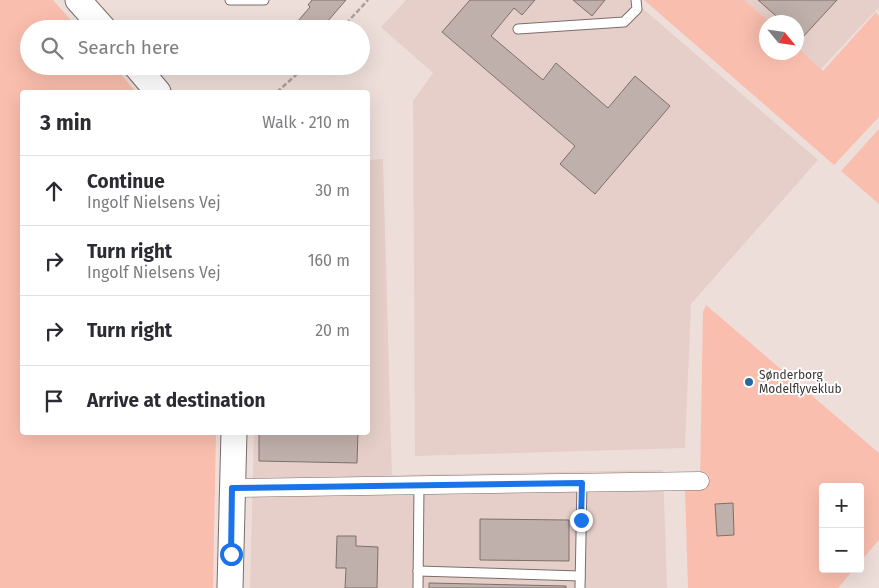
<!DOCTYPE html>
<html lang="en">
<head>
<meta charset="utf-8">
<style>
  body { margin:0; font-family:"Fira Sans",sans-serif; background:#f7f7f7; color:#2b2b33 }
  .controls { position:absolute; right:15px; bottom:15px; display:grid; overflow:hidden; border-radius:5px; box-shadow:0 5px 20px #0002 }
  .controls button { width:45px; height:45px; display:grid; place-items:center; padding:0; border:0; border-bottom:1px solid #e1e1e2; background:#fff; color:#2b2b33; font:25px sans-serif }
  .compass { position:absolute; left:759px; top:15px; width:45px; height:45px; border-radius:50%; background:#fff; box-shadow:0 5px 20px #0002; rotate:119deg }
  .stop { position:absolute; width:15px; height:15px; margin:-11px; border:4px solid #1a73e8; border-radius:50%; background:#fff }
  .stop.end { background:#1a73e8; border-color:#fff; box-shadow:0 1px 5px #0008 }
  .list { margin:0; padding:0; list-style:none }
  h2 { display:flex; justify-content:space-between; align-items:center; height:65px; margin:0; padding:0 20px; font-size:21px }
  h2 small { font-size:16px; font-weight:400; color:#7c7c81 }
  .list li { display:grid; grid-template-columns:32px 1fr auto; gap:15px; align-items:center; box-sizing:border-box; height:70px; padding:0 20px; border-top:1px solid #e1e1e2 }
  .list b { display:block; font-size:19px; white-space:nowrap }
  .list p { margin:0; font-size:16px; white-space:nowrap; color:#7c7c81 }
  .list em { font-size:16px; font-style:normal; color:#7c7c81 }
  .icon { flex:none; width:28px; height:28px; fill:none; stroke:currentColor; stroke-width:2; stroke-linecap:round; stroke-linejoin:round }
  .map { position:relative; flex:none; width:879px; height:588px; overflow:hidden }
  .search { position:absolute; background:#fff; box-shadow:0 5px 20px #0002; left:20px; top:20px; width:350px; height:55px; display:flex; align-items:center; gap:12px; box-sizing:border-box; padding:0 18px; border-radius:28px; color:#7c7c81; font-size:19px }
  .panel { position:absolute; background:#fff; box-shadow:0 5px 20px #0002; left:20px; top:90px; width:350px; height:345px; border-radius:5px }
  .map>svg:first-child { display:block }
</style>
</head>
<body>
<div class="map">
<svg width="879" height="588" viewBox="0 0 879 588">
  <rect width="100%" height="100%" fill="#eededa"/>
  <!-- built -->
  <g fill="#e6cfc9">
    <path d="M406 0H633L818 160 691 304 685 448 415 456 413 101 433 73 381 27Z"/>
    <path d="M742 0H879V10L877 9 819 71 797 51 796 22H766Z"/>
    <path d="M383 159 392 475 663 470 667 588H250L254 433 368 432V160Z"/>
  </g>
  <!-- green -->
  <g fill="#fabeae">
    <path d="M0 0H53L79 29H29V66H114L136 92H22V432L216 433 213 588H0Z"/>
    <path d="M644 0H744L769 22H766V52H796L797 47 823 71 876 12 879 17V117L834 165Z"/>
    <path d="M879 129V204L841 171Z"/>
    <path d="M706 305 879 453V540L860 562V487H823V569H854L838 588H688L685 491 699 489 700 481 703 312Z"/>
  </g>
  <!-- building -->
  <g fill="#c0b0ac" stroke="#7d6f6b">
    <path d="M312 0H346L321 29H291L310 7 308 5Z"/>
    <path d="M470 0H535L522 15 514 8 491 36 543 80 556 63 608 108 635 76 670 106 595 194 560 164 575 146 442 32Z"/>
    <path d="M573 0H605L592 16Z"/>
    <path d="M758 0H837L801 39 796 35V22H783Z"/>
    <path d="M259 432H358L357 463 259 461Z"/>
    <path d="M733 503 734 535 717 536 715 504Z"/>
    <path d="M480 519 569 520V561L480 560Z"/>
    <path d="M337 536H356V546L378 547 377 588H345L346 568H336Z"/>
    <path d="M429 583 566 586V588H429Z"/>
  </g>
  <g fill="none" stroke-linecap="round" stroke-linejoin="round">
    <!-- lane casing -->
    <g stroke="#7b6d69" stroke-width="11">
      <g id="lane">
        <path d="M230 0H264"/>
        <path d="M518 29 624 22 637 9 636 0"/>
        <path d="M418 571 580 576"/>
        <path d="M418 588 419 485"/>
        <path d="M580 588 582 483"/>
      </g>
    </g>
    <!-- street casing -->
    <g stroke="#7b6d69" stroke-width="19">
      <path id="street" d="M232 488 700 481"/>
    </g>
    <!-- secondary casing -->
    <g stroke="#7b6d69" stroke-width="27">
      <g id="secondary">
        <path d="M78 0 104 29"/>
        <path d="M136 66 158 92"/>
        <path d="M230 588 234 432"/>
      </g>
    </g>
    <!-- path -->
    <g stroke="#ab9f9c" stroke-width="2.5" stroke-dasharray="5 2.5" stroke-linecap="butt">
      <path d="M341 29 368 0"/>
      <path d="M277 92 306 66"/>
    </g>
    <!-- lane -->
    <use href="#lane" stroke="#fff" stroke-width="9"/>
    <!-- street -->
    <use href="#street" stroke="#fff" stroke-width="18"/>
    <!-- secondary -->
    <use href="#secondary" stroke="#fff" stroke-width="25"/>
  </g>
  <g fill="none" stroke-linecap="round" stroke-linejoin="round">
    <!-- route -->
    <path stroke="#1a73e8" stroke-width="6" d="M231 554 232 488 582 483 581 520"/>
  </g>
  <!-- markers -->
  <circle fill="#246b9f" stroke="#fff" stroke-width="2" cx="749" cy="382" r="5"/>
  <g text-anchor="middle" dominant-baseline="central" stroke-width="4" stroke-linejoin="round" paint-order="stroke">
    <!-- poi labels -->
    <g font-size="12" fill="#3a3433" stroke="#fff" text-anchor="start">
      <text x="759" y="375">Sønderborg<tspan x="759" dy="14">Modelflyveklub</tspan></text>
    </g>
  </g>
</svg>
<div class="controls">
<button>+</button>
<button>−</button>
</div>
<svg class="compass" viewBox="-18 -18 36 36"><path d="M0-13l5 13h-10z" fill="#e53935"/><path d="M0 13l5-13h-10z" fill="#7c7c81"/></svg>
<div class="stop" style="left:231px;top:554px"></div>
<div class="stop end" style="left:581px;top:520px"></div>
<div class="search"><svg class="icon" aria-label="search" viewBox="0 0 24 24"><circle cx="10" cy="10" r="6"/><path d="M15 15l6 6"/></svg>Search here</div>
<section class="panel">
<h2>3 min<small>Walk · 210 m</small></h2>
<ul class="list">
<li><svg class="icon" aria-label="ahead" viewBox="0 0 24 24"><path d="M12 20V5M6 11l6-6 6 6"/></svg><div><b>Continue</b><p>Ingolf Nielsens Vej</p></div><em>30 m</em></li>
<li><svg class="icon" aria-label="right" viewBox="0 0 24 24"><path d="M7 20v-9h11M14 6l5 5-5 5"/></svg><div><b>Turn right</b><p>Ingolf Nielsens Vej</p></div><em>160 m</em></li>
<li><svg class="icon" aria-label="right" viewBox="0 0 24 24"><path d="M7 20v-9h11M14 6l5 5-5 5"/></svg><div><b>Turn right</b></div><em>20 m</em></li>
<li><svg class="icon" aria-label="arrive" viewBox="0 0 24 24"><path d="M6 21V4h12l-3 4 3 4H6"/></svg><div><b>Arrive at destination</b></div></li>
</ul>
</section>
</div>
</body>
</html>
